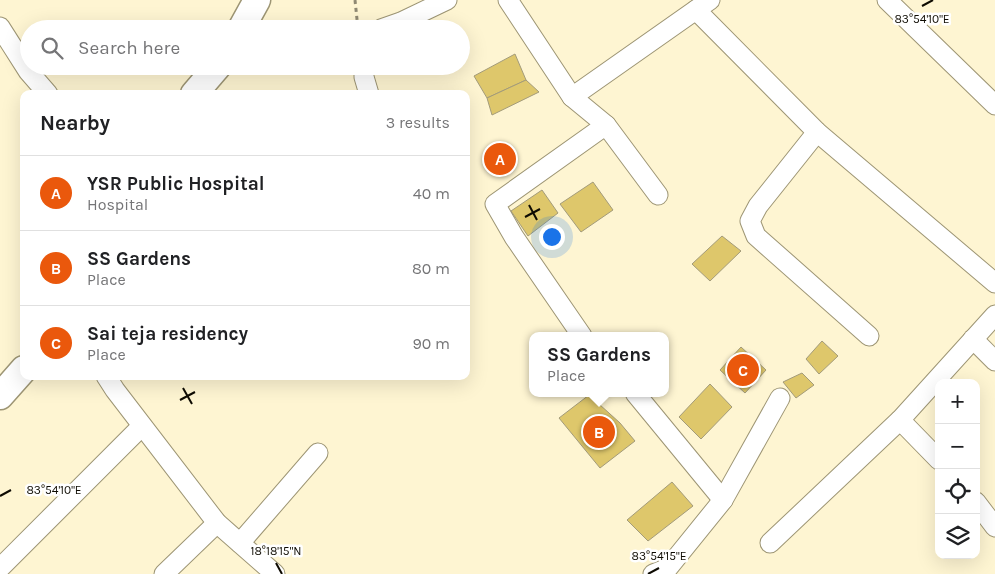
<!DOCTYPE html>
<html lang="en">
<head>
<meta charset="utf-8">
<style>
  body { margin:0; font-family:Karla,sans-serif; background:#f2f2f2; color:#202124 }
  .controls { position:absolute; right:15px; bottom:15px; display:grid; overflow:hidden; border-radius:10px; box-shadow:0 5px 20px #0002 }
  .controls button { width:45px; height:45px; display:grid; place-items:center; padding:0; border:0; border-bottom:1px solid #e0e0e0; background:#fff; color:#202124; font:25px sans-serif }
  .you { position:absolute; left:551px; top:236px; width:18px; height:18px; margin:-12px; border:4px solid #fff; border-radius:50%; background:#1a73e8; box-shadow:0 0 0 8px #1a73e833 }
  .badge { display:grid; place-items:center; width:32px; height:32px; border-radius:50%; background:#ea580c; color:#fff; font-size:16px; font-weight:700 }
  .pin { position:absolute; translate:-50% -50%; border:2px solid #fff; box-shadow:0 1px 5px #0006 }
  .popup { position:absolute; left:529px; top:332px; width:140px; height:65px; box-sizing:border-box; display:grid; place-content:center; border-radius:10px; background:#fff; filter:drop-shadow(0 1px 4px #0005); font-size:16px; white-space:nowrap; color:#757577 }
  .popup b { font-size:19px; color:#202124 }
  .popup::after { content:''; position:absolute; left:50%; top:100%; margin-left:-10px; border:10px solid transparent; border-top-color:#fff }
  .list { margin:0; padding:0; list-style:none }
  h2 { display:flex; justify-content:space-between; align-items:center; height:65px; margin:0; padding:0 20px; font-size:21px }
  h2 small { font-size:16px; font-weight:400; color:#757577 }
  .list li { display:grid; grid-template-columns:32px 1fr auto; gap:15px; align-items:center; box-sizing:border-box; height:75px; padding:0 20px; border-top:1px solid #e0e0e0 }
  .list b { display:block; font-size:19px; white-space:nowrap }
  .list p { margin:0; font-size:16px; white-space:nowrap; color:#757577 }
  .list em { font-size:16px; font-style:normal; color:#757577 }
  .icon { flex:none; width:28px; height:28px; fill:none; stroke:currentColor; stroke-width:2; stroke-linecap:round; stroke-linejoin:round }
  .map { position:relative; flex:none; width:995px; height:574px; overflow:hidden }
  .search { position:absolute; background:#fff; box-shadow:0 5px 20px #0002; left:20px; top:20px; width:450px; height:55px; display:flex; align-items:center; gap:12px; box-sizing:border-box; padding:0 18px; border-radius:28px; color:#757577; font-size:19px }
  .panel { position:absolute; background:#fff; box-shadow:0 5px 20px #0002; left:20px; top:90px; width:450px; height:290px; border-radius:10px }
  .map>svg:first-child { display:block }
</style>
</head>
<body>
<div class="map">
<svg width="995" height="574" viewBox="0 0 995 574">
  <rect width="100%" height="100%" fill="#fef5d2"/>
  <!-- building -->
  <g fill="#dec76b" stroke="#a39b7a">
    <path d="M515 54 526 80 487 98 474 76Z"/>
    <path d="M526 80 539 92 492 115 487 98Z"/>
    <path d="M593 182 613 210 581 232 560 204Z"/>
    <path d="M542 190 558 213 528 236 511 211Z"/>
    <path d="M722 236 741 251 710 281 692 264Z"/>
    <path d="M822 341 838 356 819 374 806 359Z"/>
    <path d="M741 347 766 370 745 393 720 370Z"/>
    <path d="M802 373 814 385 796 398 783 382Z"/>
    <path d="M710 384 732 407 701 439 679 417Z"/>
    <path d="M589 395 620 423 635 441 600 468 559 418Z"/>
    <path d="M672 482 693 506 648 541 627 520Z"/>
  </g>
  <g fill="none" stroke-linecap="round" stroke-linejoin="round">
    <!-- street casing -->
    <g stroke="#9d9574" stroke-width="21">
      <g id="street">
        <path d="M508 0 572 97 606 125 658 195"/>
        <path d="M887 0 995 105"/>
        <path d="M696 10 817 132 995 283"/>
        <path d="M0 27 28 71 48 94"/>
        <path d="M381 29 401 22 447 0"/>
        <path d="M364 66V77L369 94"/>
        <path d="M572 97 710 0"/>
        <path d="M817 132 758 206 750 221 756 236 869 336"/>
        <path d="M582 336 514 237 495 204 606 125"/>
        <path d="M973 339 995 361"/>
        <path d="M106 376 115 390 217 523 275 574"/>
        <path d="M635 393 723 500"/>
        <path d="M939 460 900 420 995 315"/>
        <path d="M976 502 995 527"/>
        <path d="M240 543 318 453"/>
        <path d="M770 543 900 420"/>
        <path d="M0 568 142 426"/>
        <path d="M164 574 217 523"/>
        <path d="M653 574 668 568 723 500 780 398"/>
      </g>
    </g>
    <!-- secondary casing -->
    <g stroke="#9d9574" stroke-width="29">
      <g id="secondary">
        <path d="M241 29 257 0"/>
        <path d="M194 94 218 66"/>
        <path d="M0 396 24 369"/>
      </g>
    </g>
    <!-- path -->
    <path stroke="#8f8972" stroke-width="3" stroke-dasharray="4 4" stroke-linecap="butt" d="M355 0 358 29"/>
    <!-- street -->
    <use href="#street" stroke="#fff" stroke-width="19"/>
    <!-- secondary -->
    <use href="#secondary" stroke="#fff" stroke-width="26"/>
  </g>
  <!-- ticks -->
  <path fill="none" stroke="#0e0b02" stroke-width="2" d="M922 6 933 0M529 205 537 220M525 217 540 209M183 388 192 404M180 400 195 392M0 496 11 490M276 563 282 574M648 574 659 568"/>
  <g font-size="12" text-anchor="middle" fill="#0e0b02" stroke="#fff" stroke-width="5" stroke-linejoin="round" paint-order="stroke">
    <text x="922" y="23">83°54'10"E</text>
    <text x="54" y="494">83°54'10"E</text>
    <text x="276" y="555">18°18'15"N</text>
    <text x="659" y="560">83°54'15"E</text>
  </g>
</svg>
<div class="controls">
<button>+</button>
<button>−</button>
<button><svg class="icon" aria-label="locate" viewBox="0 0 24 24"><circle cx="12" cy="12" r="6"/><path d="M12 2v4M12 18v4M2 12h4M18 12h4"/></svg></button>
<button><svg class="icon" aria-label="layers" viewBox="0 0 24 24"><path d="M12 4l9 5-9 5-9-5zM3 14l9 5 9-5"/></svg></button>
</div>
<div class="you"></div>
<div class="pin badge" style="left:500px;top:159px">A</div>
<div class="pin badge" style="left:599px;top:432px">B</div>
<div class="popup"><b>SS Gardens</b>Place</div>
<div class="pin badge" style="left:743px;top:370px">C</div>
<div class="search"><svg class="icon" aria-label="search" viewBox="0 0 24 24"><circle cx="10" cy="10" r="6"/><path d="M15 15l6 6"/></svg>Search here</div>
<section class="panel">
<h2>Nearby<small>3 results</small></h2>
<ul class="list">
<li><span class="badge">A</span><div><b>YSR Public Hospital</b><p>Hospital</p></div><em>40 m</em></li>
<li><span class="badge">B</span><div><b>SS Gardens</b><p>Place</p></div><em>80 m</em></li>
<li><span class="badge">C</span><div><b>Sai teja residency</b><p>Place</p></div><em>90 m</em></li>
</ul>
</section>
</div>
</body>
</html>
